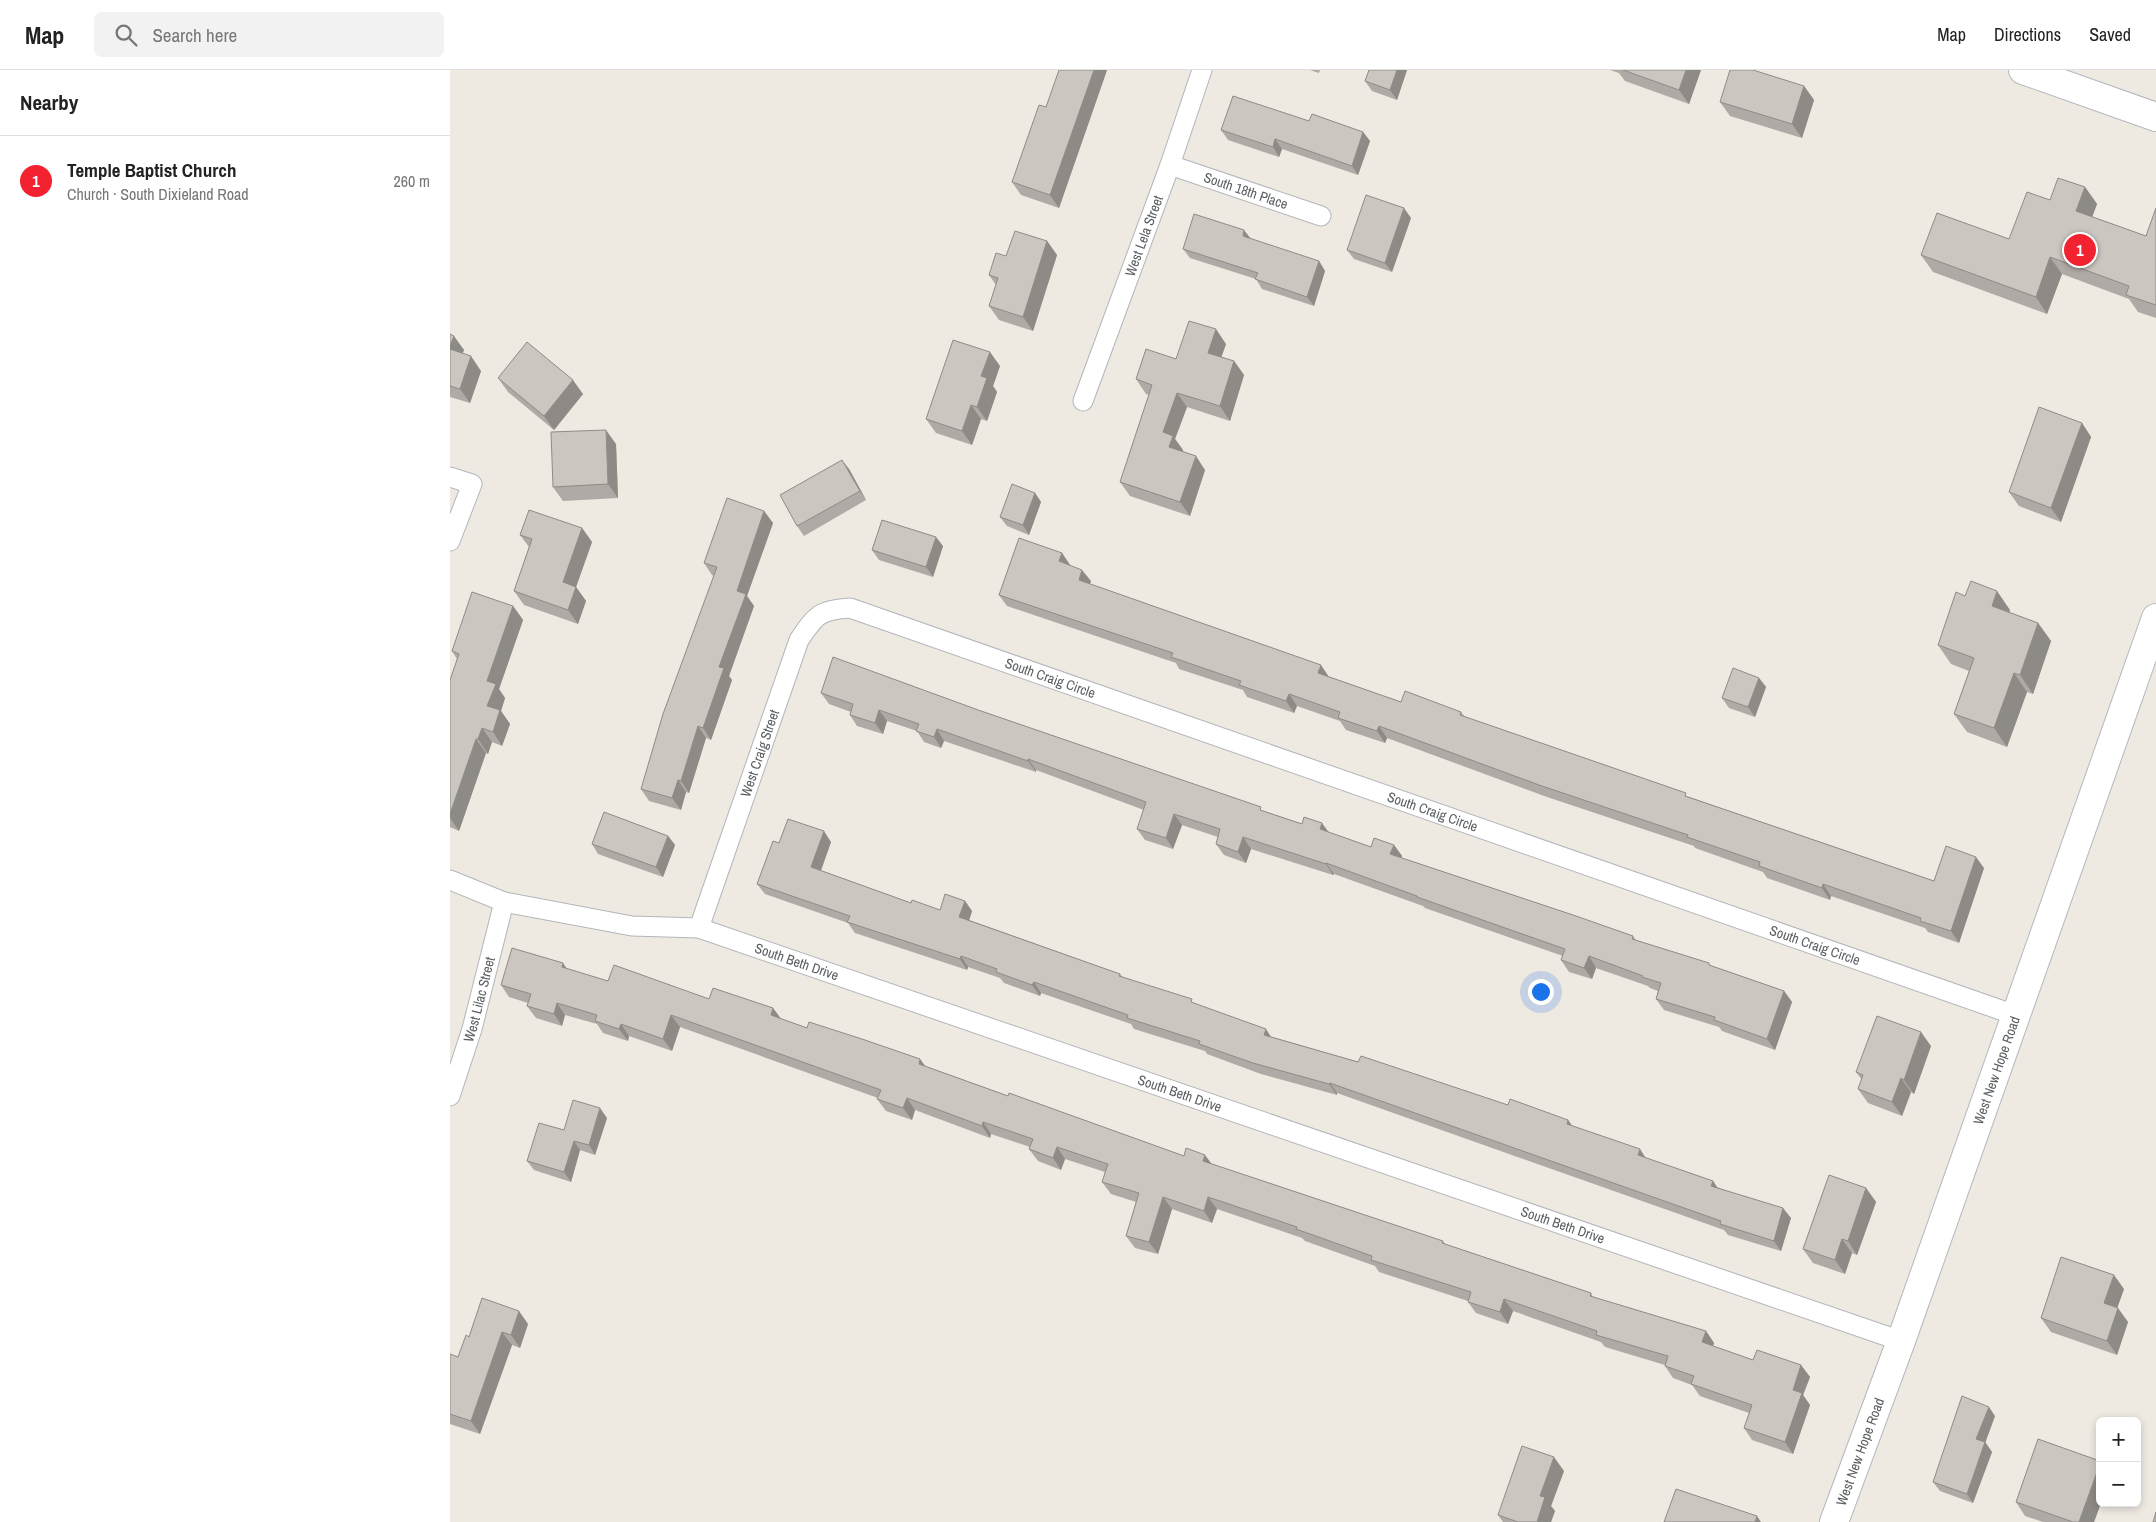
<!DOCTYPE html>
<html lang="en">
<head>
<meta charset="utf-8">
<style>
  body { margin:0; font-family:"Archivo Narrow",sans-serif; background:#f2f2f2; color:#222 }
  .controls { position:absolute; right:15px; bottom:15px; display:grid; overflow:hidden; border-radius:8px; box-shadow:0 2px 8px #0003 }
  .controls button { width:45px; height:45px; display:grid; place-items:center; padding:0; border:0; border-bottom:1px solid #e0e0e0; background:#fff; color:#222; font:25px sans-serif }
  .you { position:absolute; left:1090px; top:921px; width:18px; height:18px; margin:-12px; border:4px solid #fff; border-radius:50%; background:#1a73e8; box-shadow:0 0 0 8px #1a73e833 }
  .badge { display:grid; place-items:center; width:32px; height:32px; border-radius:50%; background:#f22231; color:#fff; font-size:16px; font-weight:700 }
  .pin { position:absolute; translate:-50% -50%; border:2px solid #fff; box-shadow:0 1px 5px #0006 }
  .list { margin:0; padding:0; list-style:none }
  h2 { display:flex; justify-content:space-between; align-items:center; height:65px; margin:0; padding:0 20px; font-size:21px }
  h2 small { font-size:16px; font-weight:400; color:#767676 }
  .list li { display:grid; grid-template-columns:32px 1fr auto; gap:15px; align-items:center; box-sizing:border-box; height:90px; padding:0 20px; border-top:1px solid #e0e0e0 }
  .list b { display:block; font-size:19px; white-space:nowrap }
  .list p { margin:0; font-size:16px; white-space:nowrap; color:#767676 }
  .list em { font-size:16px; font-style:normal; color:#767676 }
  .icon { flex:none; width:28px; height:28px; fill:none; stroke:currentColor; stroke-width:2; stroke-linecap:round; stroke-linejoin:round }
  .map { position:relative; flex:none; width:1706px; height:1452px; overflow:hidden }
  header { display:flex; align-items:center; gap:30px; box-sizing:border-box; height:70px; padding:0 25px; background:#fff; border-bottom:1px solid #e0e0e0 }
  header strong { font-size:24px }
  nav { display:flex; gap:28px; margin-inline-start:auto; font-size:18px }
  .search { width:350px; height:45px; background:#f2f2f2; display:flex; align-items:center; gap:12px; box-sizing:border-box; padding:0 18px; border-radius:8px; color:#767676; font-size:19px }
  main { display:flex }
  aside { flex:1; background:#fff }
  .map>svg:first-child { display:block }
</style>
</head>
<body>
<header>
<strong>Map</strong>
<div class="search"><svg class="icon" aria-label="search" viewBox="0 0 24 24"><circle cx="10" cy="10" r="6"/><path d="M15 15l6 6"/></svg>Search here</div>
<nav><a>Map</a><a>Directions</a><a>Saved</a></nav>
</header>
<main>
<aside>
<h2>Nearby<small></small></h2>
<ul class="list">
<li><span class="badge">1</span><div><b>Temple Baptist Church</b><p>Church · South Dixieland Road</p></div><em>260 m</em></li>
</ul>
</aside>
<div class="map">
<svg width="1706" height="1452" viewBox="0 0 1706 1452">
  <rect width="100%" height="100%" fill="#eee9e1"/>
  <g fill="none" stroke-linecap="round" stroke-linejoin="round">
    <!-- street casing -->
    <g stroke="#b2b6ba" stroke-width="21">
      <g id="street">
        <path id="s1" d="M720 95 871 146"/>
        <path id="s2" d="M633 331 720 95 752 0"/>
        <path d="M0 407 22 414 0 471"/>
        <path id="s3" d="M0 810 54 832 182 856 249 858 1451 1271"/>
        <path id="s4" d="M249 858 349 570C366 545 369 540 400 538L1565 945"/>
        <path id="s5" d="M0 1026 22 959 54 832"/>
      </g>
    </g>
    <!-- secondary casing -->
    <g stroke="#b3b8bd" stroke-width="30">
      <g id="secondary">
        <path d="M1573 0 1706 47"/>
        <path id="s6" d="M1384 1452 1451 1271 1706 548"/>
      </g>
    </g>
    <!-- street -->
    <use href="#street" stroke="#fff" stroke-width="19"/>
    <!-- secondary -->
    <use href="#secondary" stroke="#fff" stroke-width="28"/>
  </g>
  <!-- wall -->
  <g fill="#afaaa5">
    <path d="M609 0H657L609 138 571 125 562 112 596 37Z"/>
    <path d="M860 0H870L869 3Z"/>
    <path d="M919 0H957L947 30 922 21 915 11Z"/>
    <path d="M1160 0H1251L1239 34 1175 11 1169 3Z"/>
    <path d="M1354 16 1364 30 1352 68 1280 46 1270 32Z"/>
    <path d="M859 51 913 62 920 71 908 105 832 79 829 87 778 70 771 60Z"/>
    <path d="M1635 117 1647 134 1642 147 1696 166 1706 138V248L1688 242 1679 229 1612 204 1597 244 1483 202 1471 185 1559 169 1600 130Z"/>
    <path d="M961 148 942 202 904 189 897 180Z"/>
    <path d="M597 171 607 185 583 261 549 250 539 236 546 215 539 205 556 186Z"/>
    <path d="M733 179 869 191 875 201 864 236 812 219 806 209 740 188Z"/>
    <path d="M0 264 14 280 12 283 31 301 20 333 0 327Z"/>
    <path d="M776 274 771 287 784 291 794 305 780 351 737 337 725 369 733 380 732 381 755 400 740 446 680 426 670 412 699 325 696 324 686 309 726 289Z"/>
    <path d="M550 296 543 316 547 322 537 351 531 349 522 375 486 363 476 349Z"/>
    <path d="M48 308 133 324 104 360 58 322Z"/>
    <path d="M1632 353 1641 367 1611 452 1569 436 1559 422Z"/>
    <path d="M166 374 168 428 113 431 103 417Z"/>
    <path d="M399 399 416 430 354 466 347 456Z"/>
    <path d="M585 423 591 432 579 465 557 456 550 447Z"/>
    <path d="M314 441 323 453 297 526 304 536 279 606 282 610 261 670 256 668 239 723 236 722 231 740 199 731 191 719 264 506 262 505 254 493Z"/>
    <path d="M132 458 142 472 126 517 136 531 128 554 74 535 64 521 79 477 70 465Z"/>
    <path d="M493 476 483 507 429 490 422 480Z"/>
    <path d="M612 483 620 495 641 511 639 514 879 607 951 632 1011 642 1015 647 1239 727 1484 811 1534 798 1509 873 1478 862 1475 858 1381 826 1380 830 1317 808 1313 802 1245 778 1244 776 1097 727 937 668 935 673 896 660 890 651 847 636 844 643 797 627 793 620 729 599 726 593 557 536 549 525Z"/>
    <path d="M63 536 73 550 49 619 55 628 51 641 60 654 52 676 42 672 38 684 36 683 9 761 0 757V610L7 589 2 581Z"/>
    <path d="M1560 540 1559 542 1588 553 1601 571 1583 624 1577 622 1557 677 1517 662 1504 644 1519 601 1501 594 1488 575Z"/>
    <path d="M1309 608 1316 617 1305 647 1279 638 1272 628Z"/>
    <path d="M371 623 531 641 814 741 921 777 944 775 952 786 951 788 1183 866 1186 870 1334 921 1342 932 1325 980 1272 961 1269 957 1214 940 1206 929 1208 921 1200 918 1198 916 1146 898 1142 909 1119 902 1111 890 1113 886 975 838 973 836 884 804 883 805 801 779 796 793 774 785 766 774 768 767 732 755 723 779 695 770 687 759 694 740 586 700V702L494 671 491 678 474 672 467 661 437 651 433 664 407 656 400 645 401 642 379 634Z"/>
    <path d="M218 766 225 775 213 807 148 784 142 774Z"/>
    <path d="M381 772 371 801 461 833 490 840 515 831 522 841 519 850 670 904 673 907 745 934 822 967 1058 1035 1118 1050 1122 1056 1196 1088 1263 1111 1267 1117 1341 1148 1331 1181 1278 1165 1274 1160 887 1023V1025L811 1004 757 984 755 981 684 959 681 954 591 923 590 926 554 913 550 908 518 897 517 900 405 863 398 853 315 824 307 814 329 773Z"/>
    <path d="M117 899 158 911 259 929 323 938 330 949 475 996 558 1026 734 1086 762 1094 993 1171 995 1174 1141 1223 1143 1227 1256 1261 1264 1273 1263 1276 1303 1290 1351 1295 1360 1307 1353 1325 1360 1335 1343 1384 1302 1370 1294 1358 1299 1343 1250 1326 1242 1315 1223 1308 1215 1296V1295L1155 1277 1151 1272 1063 1241 1058 1254 1026 1243 1018 1232V1231L929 1202 925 1196 855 1171 852 1168 767 1139 762 1153 722 1139 708 1184 685 1178 676 1166 686 1132 661 1124 652 1112 655 1102 615 1089 611 1100 588 1091 579 1079 580 1077 541 1064 540 1068 465 1040 462 1050 436 1041 427 1029 428 1028 230 957 222 981 179 966 178 971 153 963 147 954 115 945 112 956 86 948 77 936 78 933 59 927 51 915Z"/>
    <path d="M1481 976 1464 1024 1461 1022 1452 1046 1418 1033 1408 1019 1412 1010 1406 1002Z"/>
    <path d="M157 1048 145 1085 130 1080 121 1112 84 1100 77 1091 114 1060Z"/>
    <path d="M1416 1118 1426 1132 1407 1185 1402 1183 1395 1204 1363 1193 1353 1179Z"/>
    <path d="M1674 1219 1667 1238 1678 1252 1667 1285 1601 1262 1591 1248Z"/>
    <path d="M78 1254 70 1278 62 1275 30 1364 0 1354V1284L8 1287 19 1267Z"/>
    <path d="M1545 1346 1535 1372 1542 1382 1523 1433 1490 1421 1483 1412Z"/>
    <path d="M1114 1401 1101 1436 1105 1441 1101 1452H1053L1048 1445Z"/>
    <path d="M1566 1432 1650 1433H1651L1644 1452H1593L1575 1446Z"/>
  </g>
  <!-- shaded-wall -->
  <g fill="#8e8b86">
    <path d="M644 0H657L609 138 600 125Z"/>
    <path d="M947 0H957L947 30 940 20Z"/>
    <path d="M1236 0H1251L1239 34 1229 20Z"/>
    <path d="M1354 16 1364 30 1352 68 1342 54Z"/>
    <path d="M913 62 920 71 908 105 902 96Z"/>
    <path d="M825 69 832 79 829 87 823 77Z"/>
    <path d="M1635 117 1647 134 1638 158 1626 141Z"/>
    <path d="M954 138 961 148 942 202 935 193Z"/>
    <path d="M794 160 801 169 793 166Z"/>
    <path d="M597 171 607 185 583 261 573 247Z"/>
    <path d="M1600 187 1612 204 1597 244 1586 227Z"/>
    <path d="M869 191 875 201 864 236 857 227Z"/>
    <path d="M766 259 776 274 768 297 758 283Z"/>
    <path d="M4 266 14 280 9 293 0 280V276Z"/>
    <path d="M540 282 550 296 543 316 547 322 537 351 527 337 531 306Z"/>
    <path d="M21 286 31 301 20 333 10 319Z"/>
    <path d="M784 291 794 305 780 351 770 336Z"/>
    <path d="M123 310 133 324 104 360 94 346Z"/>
    <path d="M727 323 737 337 725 369 733 380 729 391 719 377 713 362Z"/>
    <path d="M521 335 531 349 522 375 512 361Z"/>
    <path d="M1632 353 1641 367 1611 452 1601 438Z"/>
    <path d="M156 360 166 374 168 428 158 414Z"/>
    <path d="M746 386 755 400 740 446 730 432Z"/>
    <path d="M392 390 399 399 416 430 410 421Z"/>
    <path d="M585 423 591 432 579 465 573 455Z"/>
    <path d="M314 441 323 453 297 526 304 536 279 606 282 610 261 670 253 658 287 521Z"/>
    <path d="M132 458 142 472 126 517 136 531 128 554 118 540 113 512Z"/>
    <path d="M486 467 493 476 483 507 476 497Z"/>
    <path d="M612 483 620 495 617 503 609 491Z"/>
    <path d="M632 500 641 511 637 522 629 510Z"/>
    <path d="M1547 521 1560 540 1555 554 1542 536Z"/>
    <path d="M63 536 73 550 49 619 55 628 51 641 60 654 52 676 43 662 37 636V611Z"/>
    <path d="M1588 553 1601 571 1583 624 1570 605Z"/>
    <path d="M871 595 879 607 868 603Z"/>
    <path d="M1564 603 1577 622 1557 677 1544 658Z"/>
    <path d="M1309 608 1316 617 1305 647 1298 637Z"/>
    <path d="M839 624 847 636 844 643 836 631Z"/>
    <path d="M429 640 437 651 433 664 425 653Z"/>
    <path d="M248 656 256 668 239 723 231 711Z"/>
    <path d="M929 656 937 668 935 673 927 661Z"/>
    <path d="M32 658 42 672 38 684 28 669Z"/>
    <path d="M487 659 494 671 491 678 484 667Z"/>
    <path d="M26 669 36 683 9 761 0 748V744Z"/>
    <path d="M578 689 586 700V702L578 691Z"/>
    <path d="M228 710 236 722 231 740 222 728Z"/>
    <path d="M724 744 732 755 723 779 716 768Z"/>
    <path d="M872 753 880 764 870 759Z"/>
    <path d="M374 761 381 772 368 808 361 797Z"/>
    <path d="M218 766 225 775 213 807 206 797Z"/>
    <path d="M793 767 801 779 796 793 788 782Z"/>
    <path d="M944 775 952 786 948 795 940 784Z"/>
    <path d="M1526 787 1534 798 1509 873 1501 861Z"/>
    <path d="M876 793 884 804 883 805 876 794Z"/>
    <path d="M1373 814 1381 826 1380 830 1372 818Z"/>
    <path d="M515 831 522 841 517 857 509 847Z"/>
    <path d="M511 886 518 897 517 900 510 889Z"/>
    <path d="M1139 886 1146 898 1142 909 1134 898Z"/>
    <path d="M113 893 121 905 112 897Z"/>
    <path d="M584 912 591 923 590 926 582 915Z"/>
    <path d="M1334 921 1342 932 1325 980 1317 969Z"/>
    <path d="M107 933 115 945 112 956 104 944Z"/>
    <path d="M323 938 332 950 321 945Z"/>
    <path d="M221 945 230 957 222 981 213 969Z"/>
    <path d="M171 954 179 966 178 971 169 959Z"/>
    <path d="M816 959 823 970 814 965Z"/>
    <path d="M1471 962 1481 976 1464 1024 1454 1010Z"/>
    <path d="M470 989 479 1001 469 994Z"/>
    <path d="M1451 1008 1461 1022 1452 1046 1442 1032Z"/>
    <path d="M880 1013 887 1023V1025L879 1014Z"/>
    <path d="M457 1028 465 1040 462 1050 453 1038Z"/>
    <path d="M150 1038 157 1048 145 1085 139 1075Z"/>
    <path d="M1118 1050 1126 1061 1117 1054Z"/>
    <path d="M533 1052 541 1064 540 1068 532 1056Z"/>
    <path d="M124 1071 130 1080 121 1112 114 1102Z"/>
    <path d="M607 1077 615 1089 611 1100 603 1088Z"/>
    <path d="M1190 1079 1197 1090 1188 1085Z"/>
    <path d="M755 1085 764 1097 753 1091Z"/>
    <path d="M1263 1111 1270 1122 1261 1116Z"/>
    <path d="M1416 1118 1426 1132 1407 1185 1398 1171Z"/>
    <path d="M713 1127 722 1139 708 1184 699 1172Z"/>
    <path d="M758 1127 767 1139 762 1153 754 1141Z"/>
    <path d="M1333 1138 1341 1148 1331 1181 1324 1171Z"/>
    <path d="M1392 1169 1402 1183 1395 1204 1385 1190Z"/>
    <path d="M1664 1205 1674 1219 1664 1247 1654 1233Z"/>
    <path d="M1054 1229 1063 1241 1058 1254 1050 1242Z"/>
    <path d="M1668 1238 1678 1252 1667 1285 1657 1271Z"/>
    <path d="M69 1241 78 1254 70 1278 61 1265Z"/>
    <path d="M1256 1261 1264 1273 1260 1284 1252 1272Z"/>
    <path d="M52 1262 62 1275 30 1364 21 1351Z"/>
    <path d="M1351 1295 1360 1307 1353 1325 1360 1335 1343 1384 1335 1372 1343 1320Z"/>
    <path d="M1539 1337 1545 1346 1533 1379 1526 1369Z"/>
    <path d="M1535 1372 1542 1382 1523 1433 1517 1424Z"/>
    <path d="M1104 1387 1114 1401 1101 1436 1105 1441 1101 1452H1087L1090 1426Z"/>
    <path d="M1650 1394V1433H1651L1644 1452H1629Z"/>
    <path d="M1307 1446 1311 1452H1305Z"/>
  </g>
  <!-- building -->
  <g fill="#cbc6c0" stroke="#8e8b86">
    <path d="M609 0H644L600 125 562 112 589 35 596 37Z"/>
    <path d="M919 0H947L940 20 915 11Z"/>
    <path d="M1173 0H1236L1229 20Z"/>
    <path d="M1280 0H1303L1354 16 1342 54 1270 32Z"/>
    <path d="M783 26 859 51 862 44 913 62 902 96 825 69 823 77 771 60Z"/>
    <path d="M1608 108 1635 117 1626 141 1696 166 1706 138V235L1676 225 1679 216 1600 187 1586 227 1471 185 1487 143 1559 169 1577 122 1600 130Z"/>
    <path d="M916 125 954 138 935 193 897 180Z"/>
    <path d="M744 144 794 160 793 166 869 191 857 227 805 209 808 203 733 179Z"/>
    <path d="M565 161 597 171 573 247 539 236 548 208 539 205 546 183 556 186Z"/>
    <path d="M739 251 766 259 758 283 784 291 770 336 727 323 713 362 723 366 719 377 746 386 730 432 670 412 702 315 686 309 696 279 726 289Z"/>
    <path d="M0 264 4 266 0 276Z"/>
    <path d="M503 270 540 282 531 306 537 308 527 337 521 335 512 361 476 349Z"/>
    <path d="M77 272 123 310 94 346 48 308Z"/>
    <path d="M0 279 21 286 10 319 0 316Z"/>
    <path d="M1589 337 1632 353 1601 438 1559 422Z"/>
    <path d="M156 360 158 414 103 417 101 362Z"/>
    <path d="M392 390 410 421 347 456 330 425Z"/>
    <path d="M562 414 585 423 573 455 550 447Z"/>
    <path d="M277 428 314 441 287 521 296 524 269 597 274 598 253 658 248 656 231 711 228 710 222 728 191 719 213 644 267 497 254 493Z"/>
    <path d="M79 440 132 458 113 512 126 517 118 540 64 521 82 469 70 465Z"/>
    <path d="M432 450 486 467 476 497 422 480Z"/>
    <path d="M569 468 612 483 609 491 632 500 629 510 871 595 868 603 951 632 955 621 1011 642 1010 645 1236 723 1235 726 1484 811 1496 776 1526 787 1501 861 1470 851 1471 848 1373 814 1372 818 1309 796 1310 792 1237 767 1238 765 1089 715 929 656 927 661 888 648 890 642 839 624 836 631 789 615 791 611 721 587 723 583 549 525Z"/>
    <path d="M1521 511 1547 521 1542 536 1588 553 1570 605 1564 603 1544 658 1504 644 1524 588 1488 575 1506 522 1515 526Z"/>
    <path d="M22 522 63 536 37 611 46 614 37 636 50 640 43 662 32 658 28 669H26L0 744V610L9 584 2 581Z"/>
    <path d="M383 587 531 641 811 737 810 740 852 754 854 747 872 753 870 759 921 777 924 768 944 775 940 784 1126 846 1183 866 1182 869 1259 893V895L1334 921 1317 969 1264 950 1265 947 1206 929 1211 913 1192 907 1193 906 1139 886 1134 898 1111 890 1115 879 967 827V826L876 793V794L793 767 788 782 766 774 770 759 724 744 716 768 687 759 696 732 578 689V691L487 659 484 667 466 661 469 654 429 640 425 653 400 645 403 634 371 623Z"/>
    <path d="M1283 598 1309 608 1298 637 1272 628Z"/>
    <path d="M154 742 218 766 206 797 142 774Z"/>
    <path d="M338 749 374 761 361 797 461 833 462 830 490 840 495 824 515 831 509 847 670 904 669 906 742 929 741 932 816 959 814 965 908 992 911 986 1058 1035 1060 1029 1118 1050 1117 1054 1190 1079 1188 1085 1263 1111 1261 1116 1333 1138 1324 1171 1270 1154 1271 1151 880 1013 879 1014 803 993 749 974 750 971 677 948 678 945 584 912 582 915 546 902 547 899 511 886 510 889 397 852 400 846 307 814 323 771 329 773Z"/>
    <path d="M62 878 113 893 112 897 158 911 164 895 259 929 263 918 323 938 321 945 357 958 359 952 412 969 470 989 469 994 558 1026 559 1023 734 1086 736 1078 755 1085 753 1091 993 1171 992 1173 1141 1223 1140 1226 1256 1261 1252 1272 1303 1290 1307 1280 1351 1295 1343 1320 1352 1323 1335 1372 1294 1358 1302 1335 1241 1314 1244 1306 1215 1296 1218 1286 1146 1265 1147 1261 1054 1229 1050 1242 1018 1232 1021 1222 921 1190 922 1186 846 1159 847 1157 758 1127 754 1141 713 1127 699 1172 676 1166 689 1123 652 1112 658 1094 607 1077 603 1088 579 1079 583 1069 533 1052 532 1056 457 1028 453 1038 427 1029 431 1020 221 945 213 969 171 954 169 959 145 951 147 945 107 933 104 944 77 936 81 924 51 915Z"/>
    <path d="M1427 946 1471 962 1454 1010 1451 1008 1442 1032 1408 1019 1413 1005 1406 1002Z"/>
    <path d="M123 1030 150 1038 139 1075 124 1071 114 1102 77 1091 89 1053 114 1060Z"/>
    <path d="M1379 1105 1416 1118 1398 1171 1392 1169 1385 1190 1353 1179Z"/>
    <path d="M1611 1187 1664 1205 1654 1233 1668 1238 1657 1271 1591 1248Z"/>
    <path d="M32 1228 69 1241 61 1265 52 1262 21 1351 0 1344V1284L8 1287 16 1265 19 1267Z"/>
    <path d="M1512 1326 1539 1337 1526 1369 1535 1372 1517 1424 1483 1412Z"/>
    <path d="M1588 1369 1650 1391V1394L1629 1452H1623L1566 1432Z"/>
    <path d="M1072 1376 1104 1387 1090 1426 1095 1427 1087 1452H1068L1048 1445Z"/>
    <path d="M1226 1419 1307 1446 1305 1452H1214Z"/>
    <path d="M1706 1442V1452H1703Z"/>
  </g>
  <g text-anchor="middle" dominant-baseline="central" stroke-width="4" stroke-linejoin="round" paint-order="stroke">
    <!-- street labels -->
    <g font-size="14" fill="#5a5f63" stroke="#fff">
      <text stroke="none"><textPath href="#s1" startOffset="80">South 18th Place</textPath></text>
      <text stroke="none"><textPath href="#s2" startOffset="176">West Lela Street</textPath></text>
      <text stroke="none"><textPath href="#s4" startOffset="581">South Craig Circle</textPath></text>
      <text stroke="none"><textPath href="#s4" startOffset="185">West Craig Street</textPath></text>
      <text stroke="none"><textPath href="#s4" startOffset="986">South Craig Circle</textPath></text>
      <text stroke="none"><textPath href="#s4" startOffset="1391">South Craig Circle</textPath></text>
      <text stroke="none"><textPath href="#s3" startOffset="359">South Beth Drive</textPath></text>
      <text stroke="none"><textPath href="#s5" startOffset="101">West Lilac Street</textPath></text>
      <text stroke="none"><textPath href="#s6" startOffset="480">West New Hope Road</textPath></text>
      <text stroke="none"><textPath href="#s3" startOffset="764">South Beth Drive</textPath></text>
      <text stroke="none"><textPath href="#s3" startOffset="1169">South Beth Drive</textPath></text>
      <text stroke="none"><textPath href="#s6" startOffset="75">West New Hope Road</textPath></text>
    </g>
  </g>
</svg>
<div class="controls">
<button>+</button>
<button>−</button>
</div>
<div class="you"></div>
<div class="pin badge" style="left:1630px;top:180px">1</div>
</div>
</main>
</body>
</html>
